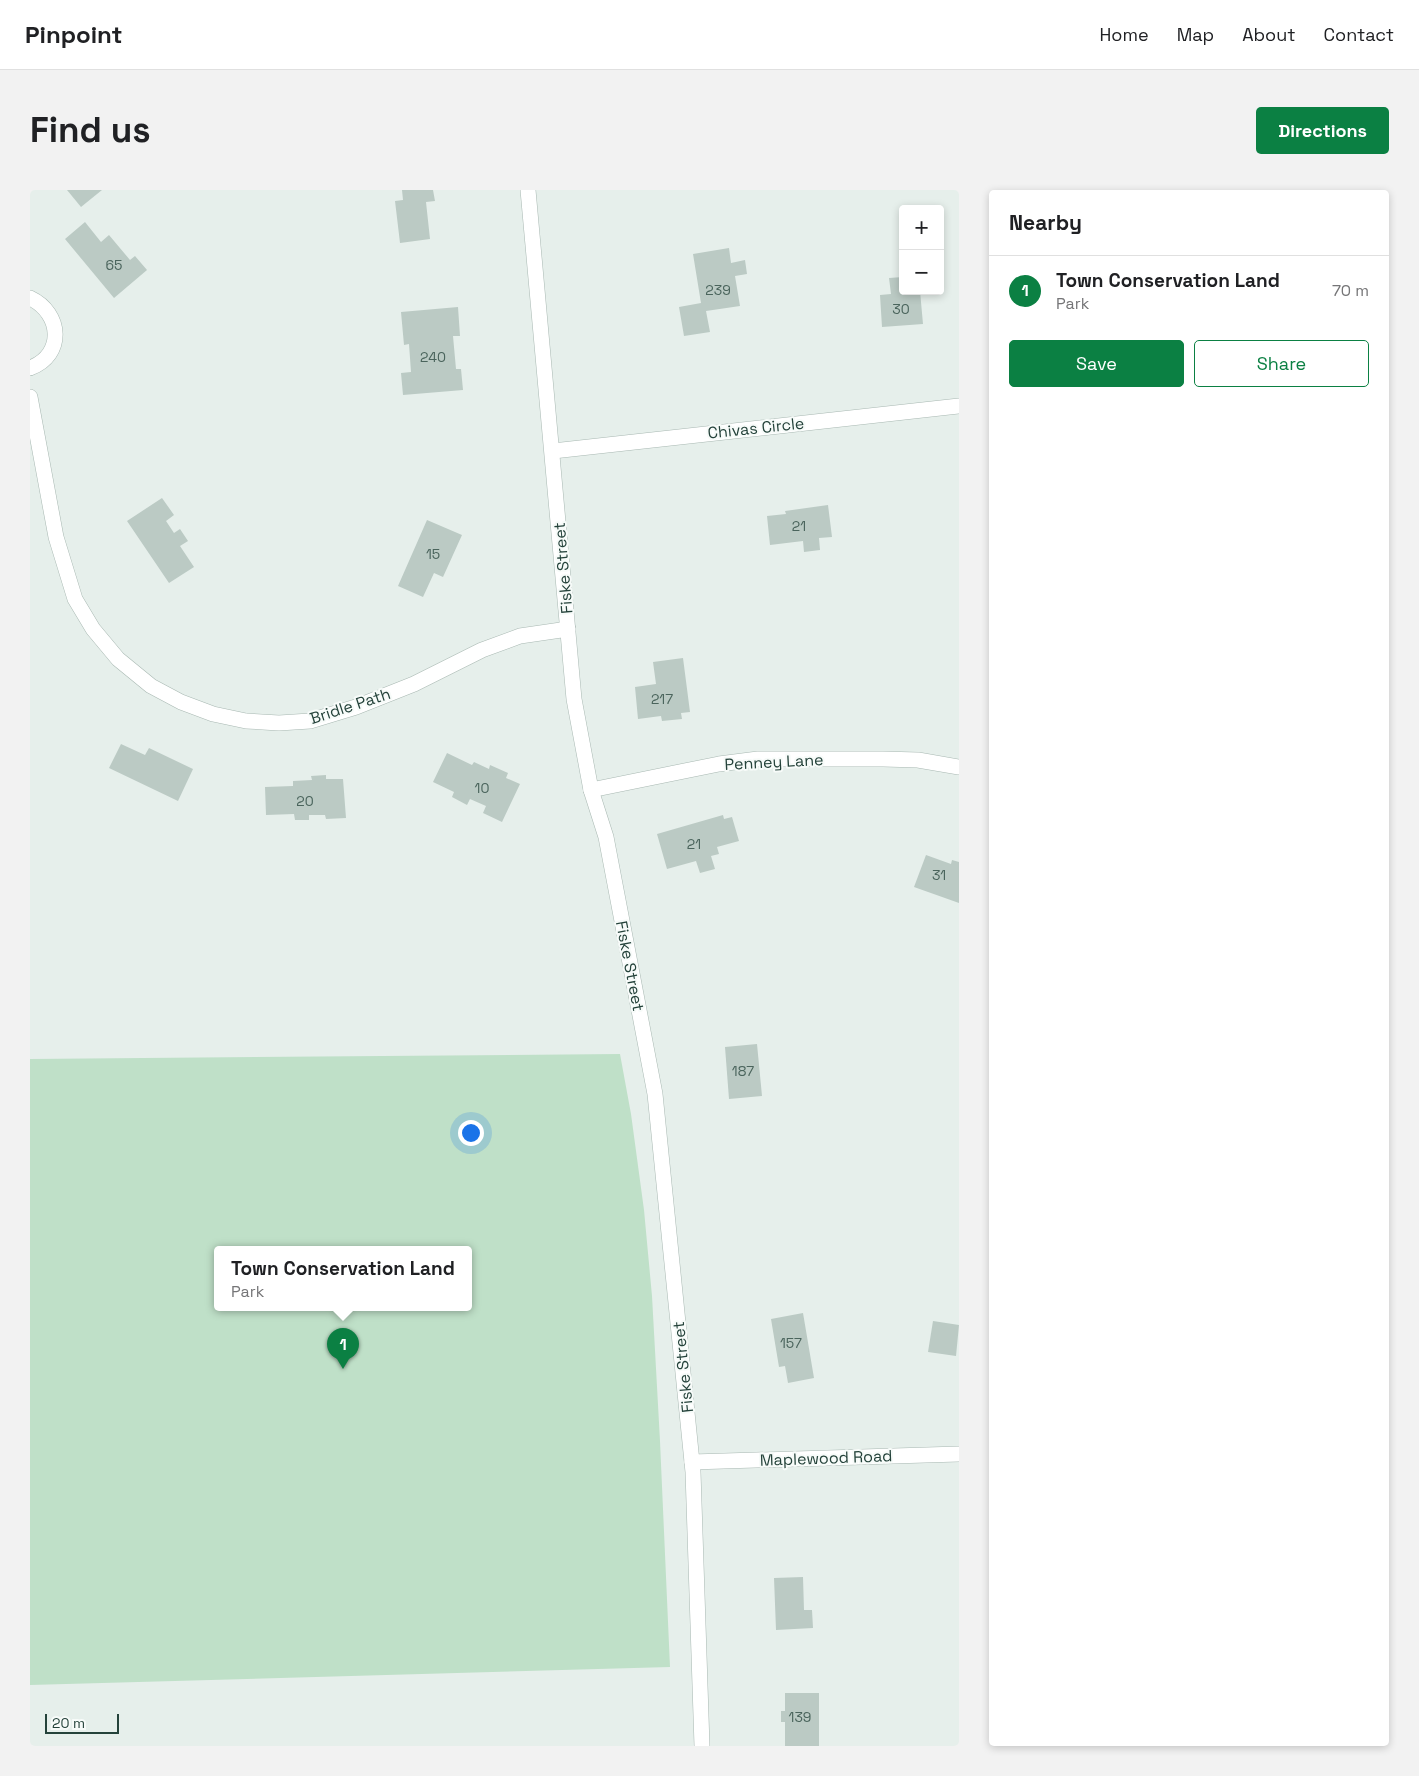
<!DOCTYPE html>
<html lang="en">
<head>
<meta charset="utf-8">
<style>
  body { margin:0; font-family:"Space Grotesk",sans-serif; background:#f2f2f2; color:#202124 }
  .controls { position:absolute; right:15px; top:15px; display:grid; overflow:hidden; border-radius:5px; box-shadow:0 2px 8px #0003 }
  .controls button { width:45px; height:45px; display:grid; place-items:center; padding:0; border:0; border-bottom:1px solid #e0e0e0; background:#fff; color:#202124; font:25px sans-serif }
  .scale { position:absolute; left:15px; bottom:12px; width:74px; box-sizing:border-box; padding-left:5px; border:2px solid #24423a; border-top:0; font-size:14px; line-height:18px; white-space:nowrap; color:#24423a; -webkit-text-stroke:4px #f7fbf9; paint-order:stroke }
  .you { position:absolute; left:440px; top:942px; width:18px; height:18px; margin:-12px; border:4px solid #fff; border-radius:50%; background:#1a73e8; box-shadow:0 0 0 8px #1a73e833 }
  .badge { display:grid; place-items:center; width:32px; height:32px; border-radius:50%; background:#0b8043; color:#fff; font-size:16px; font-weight:700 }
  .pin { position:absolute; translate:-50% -41px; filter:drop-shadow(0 1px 2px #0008) }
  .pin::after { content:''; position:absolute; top:26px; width:18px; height:15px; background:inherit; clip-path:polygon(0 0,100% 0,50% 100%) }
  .popup { position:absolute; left:184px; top:1056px; width:258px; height:65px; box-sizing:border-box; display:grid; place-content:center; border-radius:5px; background:#fff; filter:drop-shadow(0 1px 4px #0005); font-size:16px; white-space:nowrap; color:#757577 }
  .popup b { font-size:19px; color:#202124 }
  .popup::after { content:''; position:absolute; left:50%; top:100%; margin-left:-10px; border:10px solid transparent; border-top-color:#fff }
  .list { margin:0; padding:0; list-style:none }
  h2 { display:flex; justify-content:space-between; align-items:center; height:65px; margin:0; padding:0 20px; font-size:21px }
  h2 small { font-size:16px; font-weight:400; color:#757577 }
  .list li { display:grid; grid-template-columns:32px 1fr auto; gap:15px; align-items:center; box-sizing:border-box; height:70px; padding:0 20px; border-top:1px solid #e0e0e0 }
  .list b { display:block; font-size:19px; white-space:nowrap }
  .list p { margin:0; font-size:16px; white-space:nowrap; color:#757577 }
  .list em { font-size:16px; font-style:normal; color:#757577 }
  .actions { display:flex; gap:10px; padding:15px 20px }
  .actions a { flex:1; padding:11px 0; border:1px solid #0b8043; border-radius:5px; text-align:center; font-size:18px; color:#0b8043 }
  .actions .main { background:#0b8043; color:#fff }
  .map { position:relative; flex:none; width:929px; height:1556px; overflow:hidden; border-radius:5px }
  header { display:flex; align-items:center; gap:30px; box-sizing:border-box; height:70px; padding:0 25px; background:#fff; border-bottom:1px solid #e0e0e0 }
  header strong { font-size:24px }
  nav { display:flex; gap:28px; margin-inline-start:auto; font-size:18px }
  .intro { display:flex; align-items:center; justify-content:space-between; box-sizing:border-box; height:120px; padding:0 30px }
  h1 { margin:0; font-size:35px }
  .button { padding:12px 22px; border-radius:5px; background:#0b8043; color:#fff; font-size:18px; font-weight:700 }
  main { display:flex; gap:30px; padding:0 30px }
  aside { flex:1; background:#fff; border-radius:5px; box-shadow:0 2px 8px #0003 }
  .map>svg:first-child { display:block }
</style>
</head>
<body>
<header>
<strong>Pinpoint</strong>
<nav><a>Home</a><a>Map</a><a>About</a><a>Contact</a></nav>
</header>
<div class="intro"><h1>Find us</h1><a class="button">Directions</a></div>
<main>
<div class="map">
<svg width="929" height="1556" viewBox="0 0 929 1556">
  <rect width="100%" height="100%" fill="#e6efeb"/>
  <!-- green -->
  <path fill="#bfe0c8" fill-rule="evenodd" d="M590 864 601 924 614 1020 622 1106 630 1251 640 1477 0 1495V869ZM188 1060H438V1118H188Z"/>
  <!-- building -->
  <g fill="#bbcac4">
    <path d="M37 0H72L51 17Z"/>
    <path d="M372 0H403L405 11 396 12 400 49 370 53 365 11 373 10Z"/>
    <path d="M55 32 71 52 79 45 100 70 105 66 117 80 84 108 35 49Z"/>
    <path d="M699 58 701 73 715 70 717 84 705 86 710 116 676 121 680 142 654 146 649 117 671 113 663 64Z"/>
    <path d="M873 87V101H890L893 134 852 137 850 105 861 104 859 88Z"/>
    <path d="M428 117 430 146H423L426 179H431L433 200 373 205 371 183 381 182 379 154 374 155 371 122Z"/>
    <path d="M132 308 144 325 136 331 144 343 150 339 158 351 150 356 164 377 139 393 97 331Z"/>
    <path d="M798 315 802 347 789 348 790 360 774 362 773 351 740 355 737 326 756 324 755 321Z"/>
    <path d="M397 330 432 345 413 387 404 383 393 407 368 396Z"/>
    <path d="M653 468 660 522 651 523 652 529 632 531 631 526 608 529 605 497 626 494 623 472Z"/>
    <path d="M91 554 115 565 119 558 163 579 148 611 79 578Z"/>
    <path d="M417 563 442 575 444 572 459 579 460 575 478 583 476 588 490 594 472 632 453 623 456 616 440 609 437 615 422 607 424 602 403 592Z"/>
    <path d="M296 585V589H313L316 628 296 629 295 625H279V630H265L264 624 236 625 235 597 263 596V591L282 590 281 586Z"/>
    <path d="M693 625 694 629 702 627 709 651 687 657 689 664 681 666 685 679 670 683 666 671 637 679 627 644Z"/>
    <path d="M896 665 921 674 922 670 929 672V713L884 697Z"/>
    <path d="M727 854 732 906 699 909 695 857Z"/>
    <path d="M773 1123 784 1188 758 1193 755 1176 749 1177 741 1129Z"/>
    <path d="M903 1131 929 1135 926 1166 898 1162Z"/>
    <path d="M773 1387 774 1420H782L783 1438 746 1440 744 1388Z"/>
    <path d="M755 1503H789V1556H755V1532H751V1521H755Z"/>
  </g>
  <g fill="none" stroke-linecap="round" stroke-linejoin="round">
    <!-- street casing -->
    <g stroke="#a8b8b2" stroke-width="16">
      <g id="street">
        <path d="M498 0 544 509 561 600 576 647 625 904 663 1282 672 1556"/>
        <path d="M0 108C32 123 35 165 0 178"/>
        <path d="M0 207 26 347 45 409 63 439 88 469 121 496 151 512 183 524 216 531 249 533 280 531 326 517 384 494 452 460 490 446 538 439"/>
        <path d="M523 261 929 216"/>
        <path d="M561 600 689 574 728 569H853L888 570 929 577"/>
        <path d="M662 1272 929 1264"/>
      </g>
    </g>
    <!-- street -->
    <use href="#street" stroke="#fff" stroke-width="15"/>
  </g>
  <g text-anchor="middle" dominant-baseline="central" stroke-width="4" stroke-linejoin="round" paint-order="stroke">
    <!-- number labels -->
    <g font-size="14" fill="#4a645c">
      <text x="84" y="75">65</text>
      <text x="688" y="100">239</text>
      <text x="871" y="119">30</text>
      <text x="403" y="167">240</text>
      <text x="769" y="336">21</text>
      <text x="403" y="364">15</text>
      <text x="632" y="509">217</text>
      <text x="452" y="598">10</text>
      <text x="275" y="611">20</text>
      <text x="664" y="654">21</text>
      <text x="909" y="685">31</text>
      <text x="713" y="881">187</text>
      <text x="761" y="1153">157</text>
      <text x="770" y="1527">139</text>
    </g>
    <!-- street labels -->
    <g font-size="16" fill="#24423a" stroke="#f7fbf9">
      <text transform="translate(726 238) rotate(-6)">Chivas Circle</text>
      <text transform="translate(533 378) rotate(-95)">Fiske Street</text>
      <text transform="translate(320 516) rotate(-18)">Bridle Path</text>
      <text transform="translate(744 572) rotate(-3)">Penney Lane</text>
      <text transform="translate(600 776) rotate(79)">Fiske Street</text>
      <text transform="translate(653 1177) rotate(-96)">Fiske Street</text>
      <text transform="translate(796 1268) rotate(-2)">Maplewood Road</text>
    </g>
  </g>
</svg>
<div class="controls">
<button>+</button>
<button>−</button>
</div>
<div class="scale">20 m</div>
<div class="you"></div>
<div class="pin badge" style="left:313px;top:1179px">1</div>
<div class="popup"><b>Town Conservation Land</b>Park</div>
</div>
<aside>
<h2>Nearby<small></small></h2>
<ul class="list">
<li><span class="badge">1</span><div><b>Town Conservation Land</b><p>Park</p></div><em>70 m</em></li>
</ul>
<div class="actions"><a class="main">Save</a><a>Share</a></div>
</aside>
</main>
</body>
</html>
